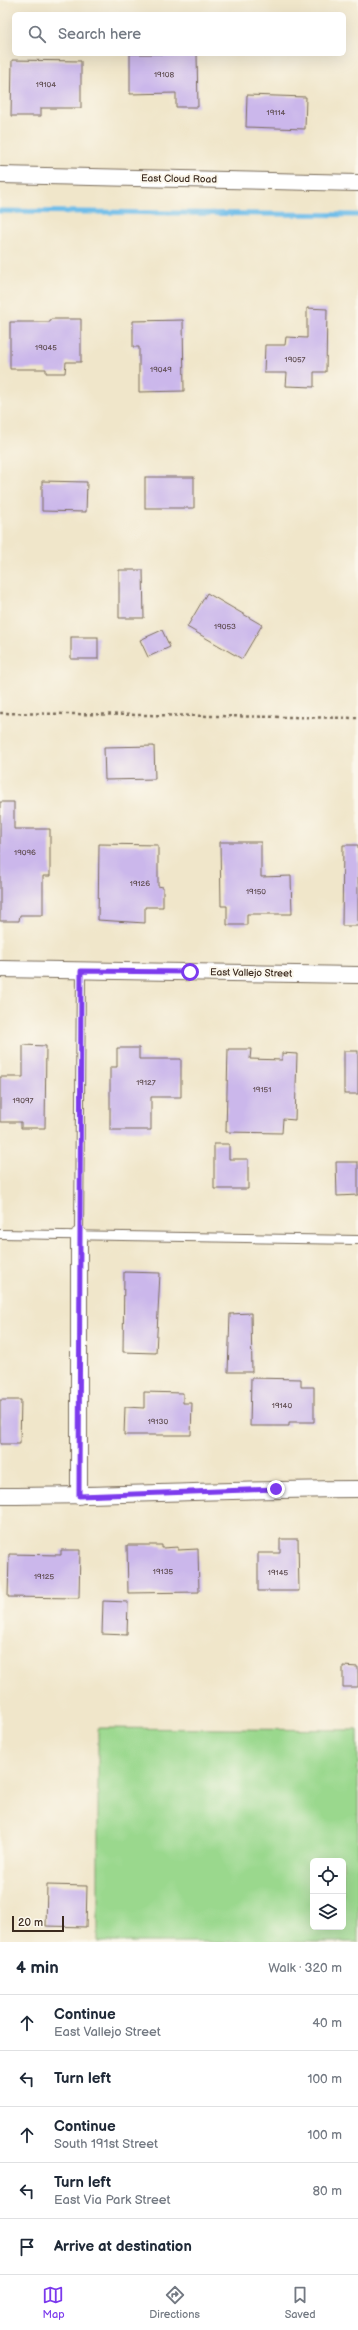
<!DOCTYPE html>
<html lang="en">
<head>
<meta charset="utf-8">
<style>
  body { margin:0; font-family:"Balsamiq Sans",sans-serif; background:#f2f2f3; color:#1f2937 }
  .controls { position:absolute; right:12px; bottom:12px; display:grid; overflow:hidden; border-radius:6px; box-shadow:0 4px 16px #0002 }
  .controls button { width:36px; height:36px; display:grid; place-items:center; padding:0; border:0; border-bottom:1px solid #e0e1e3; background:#fff; color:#1f2937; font:20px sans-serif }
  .scale { position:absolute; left:12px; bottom:10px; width:52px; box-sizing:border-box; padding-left:4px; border:2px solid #3b2a1e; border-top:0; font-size:11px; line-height:14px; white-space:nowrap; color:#3b2a1e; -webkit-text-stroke:3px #fbf7ec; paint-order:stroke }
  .stop { position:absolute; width:12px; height:12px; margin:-9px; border:3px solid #7c3aed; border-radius:50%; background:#fff }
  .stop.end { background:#7c3aed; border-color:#fff; box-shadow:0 1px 4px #0008 }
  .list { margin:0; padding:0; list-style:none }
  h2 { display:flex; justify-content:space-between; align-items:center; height:52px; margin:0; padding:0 16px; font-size:17px }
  h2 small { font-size:13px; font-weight:400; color:#747a83 }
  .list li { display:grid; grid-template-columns:26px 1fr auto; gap:12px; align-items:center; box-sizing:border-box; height:56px; padding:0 16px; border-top:1px solid #e0e1e3 }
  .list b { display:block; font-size:15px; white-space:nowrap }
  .list p { margin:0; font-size:13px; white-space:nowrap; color:#747a83 }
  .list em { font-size:13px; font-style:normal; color:#747a83 }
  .icon { flex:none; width:22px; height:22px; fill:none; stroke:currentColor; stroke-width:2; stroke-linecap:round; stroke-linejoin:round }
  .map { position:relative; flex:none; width:358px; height:1942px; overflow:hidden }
  .search { position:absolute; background:#fff; box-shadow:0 4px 16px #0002; left:12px; right:12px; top:12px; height:44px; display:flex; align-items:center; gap:10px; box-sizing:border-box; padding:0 14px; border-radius:6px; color:#747a83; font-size:15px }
  .sheet { height:332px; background:#fff }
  nav { display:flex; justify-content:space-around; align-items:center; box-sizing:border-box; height:56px; border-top:1px solid #e0e1e3; background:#fff; font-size:11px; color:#747a83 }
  nav a { display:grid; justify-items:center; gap:2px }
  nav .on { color:#7c3aed }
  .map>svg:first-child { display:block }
</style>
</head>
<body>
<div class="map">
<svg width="358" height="1942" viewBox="0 0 358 1942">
  <rect width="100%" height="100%" fill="#fbf7ec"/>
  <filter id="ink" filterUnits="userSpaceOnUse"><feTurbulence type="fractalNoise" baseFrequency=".025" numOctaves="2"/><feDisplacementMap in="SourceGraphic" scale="8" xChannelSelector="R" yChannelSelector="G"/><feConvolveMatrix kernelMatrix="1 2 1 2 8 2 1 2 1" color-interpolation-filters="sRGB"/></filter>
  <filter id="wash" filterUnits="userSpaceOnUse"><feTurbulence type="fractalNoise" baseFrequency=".012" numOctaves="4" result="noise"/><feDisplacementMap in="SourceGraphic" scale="16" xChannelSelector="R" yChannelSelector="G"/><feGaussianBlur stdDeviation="0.9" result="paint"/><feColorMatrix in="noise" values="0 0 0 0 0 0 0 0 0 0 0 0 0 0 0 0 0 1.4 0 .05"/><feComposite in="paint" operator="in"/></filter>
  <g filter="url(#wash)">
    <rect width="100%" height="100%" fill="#f0e6ca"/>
    <!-- green -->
    <path fill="#9ad88d" stroke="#6a8156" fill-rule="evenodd" d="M98 1728 358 1730V1942H98ZM313 1861H343V1927H313Z"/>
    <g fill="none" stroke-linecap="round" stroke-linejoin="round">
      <!-- stream -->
      <path stroke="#6ebde9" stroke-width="5" d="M0 211 358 215"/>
    </g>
    <g id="blocks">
      <!-- building -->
      <g fill="#cbb7eb">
        <path d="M130 54H197L198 107H176V93L130 94Z"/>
        <path d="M12 60 81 61V108H41V116H11Z"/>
        <path d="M247 95 306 97 305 129 246 127Z"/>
        <path d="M307 308 327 309 326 372H314V387L286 386 287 373H264L265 345H285L286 337 307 338Z"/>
        <path d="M51 319H81V362H66L65 373H46V369H10V322H50Z"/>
        <path d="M183 320 184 391 139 392V347H133V321Z"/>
        <rect x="145" y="477" width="49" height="31"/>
        <path d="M42 481 87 482 86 512 42 511Z"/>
        <path d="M119 570H143L144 618H119Z"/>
        <path d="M207 593 262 625 242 659 187 627Z"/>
        <path d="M162 630 170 647 148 657 140 640Z"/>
        <rect x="71" y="637" width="27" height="22"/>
        <path d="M154 746 155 779 105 780 104 747Z"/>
        <path d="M0 802H14V829H50V876H43V915H20L19 921H0Z"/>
        <path d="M220 842H261V877L291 876 292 914H247V925H227V906H221Z"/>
        <path d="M99 844 158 845V886L163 887V907H145V923L98 920Z"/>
        <path d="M343 845H358V926H342Z"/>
        <path d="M23 1045 46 1046 45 1128H21V1122H0V1077H23Z"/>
        <path d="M117 1048H139V1059H181V1097H151V1130H110V1067H117Z"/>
        <path d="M228 1049H251L250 1059 282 1060V1053L297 1054 295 1120 283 1119 282 1133 226 1132Z"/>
        <rect x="344" y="1051" width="14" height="43"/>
        <path d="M214 1144H229V1159H248V1189H214Z"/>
        <path d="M336 1162H358V1195L337 1196Z"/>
        <path d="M124 1272 160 1273 156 1353 123 1352Z"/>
        <path d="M251 1313 252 1372H228L230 1314Z"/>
        <path d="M251 1378 301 1379V1387H314V1422H289V1426H250Z"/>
        <path d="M144 1392 183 1393V1403H192L191 1435H124L125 1407 144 1408Z"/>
        <path d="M0 1400H21L20 1444H0Z"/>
        <path d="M280 1539H298L299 1591H258V1553H280Z"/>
        <path d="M127 1545H162V1548L178 1547V1550L198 1549 199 1592 128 1593Z"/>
        <path d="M61 1550H80L79 1598 8 1597 9 1554 61 1555Z"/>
        <path d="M103 1601 128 1602 127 1635 102 1634Z"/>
        <path d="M343 1666 358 1667V1687H343Z"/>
        <path d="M47 1885 87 1886 86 1927 46 1926Z"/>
      </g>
    </g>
  </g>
  <g filter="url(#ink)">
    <use href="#blocks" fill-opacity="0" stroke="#7a6c5a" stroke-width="1"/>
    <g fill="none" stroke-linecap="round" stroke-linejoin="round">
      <!-- service casing -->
      <g stroke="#7a6c5a" stroke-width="10">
        <g id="service">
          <path d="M0 1234 358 1240"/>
          <path d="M79 1235 81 971"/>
        </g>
      </g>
      <!-- minor casing -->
      <g stroke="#7a6c5a" stroke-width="18">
        <g id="minor">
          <path d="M0 175 358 183"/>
          <path d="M0 969 358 975"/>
          <path d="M79 1235V1496"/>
          <path d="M0 1496C119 1496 239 1489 358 1489"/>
        </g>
      </g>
      <!-- path -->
      <path stroke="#7a6c5a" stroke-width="2.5" stroke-dasharray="3 3" stroke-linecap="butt" d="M0 713 358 718"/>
      <!-- service -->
      <use href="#service" stroke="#fff" stroke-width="8"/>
      <!-- minor -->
      <use href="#minor" stroke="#fff" stroke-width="16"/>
    </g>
  </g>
  <g fill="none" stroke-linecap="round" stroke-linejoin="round" filter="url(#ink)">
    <!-- route -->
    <path stroke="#7c3aed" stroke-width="5" d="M190 972 81 971 79 1496 276 1489"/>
  </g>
  <g text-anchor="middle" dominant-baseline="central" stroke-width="4" stroke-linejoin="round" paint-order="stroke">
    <!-- number labels -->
    <g font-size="8" fill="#5f4d51">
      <text x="164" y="74">19108</text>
      <text x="46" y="84">19104</text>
      <text x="276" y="112">19114</text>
      <text x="46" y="347">19045</text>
      <text x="295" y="359">19057</text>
      <text x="161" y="369">19049</text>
      <text x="225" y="626">19053</text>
      <text x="25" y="852">19096</text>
      <text x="140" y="883">19126</text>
      <text x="256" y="891">19150</text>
      <text x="146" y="1082">19127</text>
      <text x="262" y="1089">19151</text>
      <text x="23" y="1100">19097</text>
      <text x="282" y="1405">19140</text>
      <text x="158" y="1421">19130</text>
      <text x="163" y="1571">19135</text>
      <text x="278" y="1572">19145</text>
      <text x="44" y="1576">19125</text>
    </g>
    <!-- street labels -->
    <g font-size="10" fill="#3b2a1e" stroke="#fbf7ec">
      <text transform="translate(179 179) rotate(1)">East Cloud Road</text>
      <text transform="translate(251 973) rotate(1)">East Vallejo Street</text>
    </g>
  </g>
</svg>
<div class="controls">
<button><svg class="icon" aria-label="locate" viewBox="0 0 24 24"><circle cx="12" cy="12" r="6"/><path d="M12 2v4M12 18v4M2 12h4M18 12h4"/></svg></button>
<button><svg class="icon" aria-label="layers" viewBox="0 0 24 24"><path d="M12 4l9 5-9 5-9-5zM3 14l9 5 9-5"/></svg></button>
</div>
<div class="scale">20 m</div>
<div class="stop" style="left:190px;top:972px"></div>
<div class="stop end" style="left:276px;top:1489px"></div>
<div class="search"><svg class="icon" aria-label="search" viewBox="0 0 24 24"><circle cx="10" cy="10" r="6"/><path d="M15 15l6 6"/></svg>Search here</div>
</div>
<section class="sheet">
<h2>4 min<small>Walk · 320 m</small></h2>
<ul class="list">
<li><svg class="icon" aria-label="ahead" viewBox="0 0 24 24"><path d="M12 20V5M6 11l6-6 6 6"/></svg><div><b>Continue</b><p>East Vallejo Street</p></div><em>40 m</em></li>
<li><svg class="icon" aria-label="left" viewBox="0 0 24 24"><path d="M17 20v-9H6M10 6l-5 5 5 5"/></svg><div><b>Turn left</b></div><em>100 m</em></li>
<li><svg class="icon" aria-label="ahead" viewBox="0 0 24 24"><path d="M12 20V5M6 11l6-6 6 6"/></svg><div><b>Continue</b><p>South 191st Street</p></div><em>100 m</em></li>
<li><svg class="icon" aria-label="left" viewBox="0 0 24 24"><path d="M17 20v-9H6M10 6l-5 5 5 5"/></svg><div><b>Turn left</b><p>East Via Park Street</p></div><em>80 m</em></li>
<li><svg class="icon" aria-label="arrive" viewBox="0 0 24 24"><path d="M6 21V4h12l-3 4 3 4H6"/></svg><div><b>Arrive at destination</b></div></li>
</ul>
</section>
<nav>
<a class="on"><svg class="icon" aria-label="map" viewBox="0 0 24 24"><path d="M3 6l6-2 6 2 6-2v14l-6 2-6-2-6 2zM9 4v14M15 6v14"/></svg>Map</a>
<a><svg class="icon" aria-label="directions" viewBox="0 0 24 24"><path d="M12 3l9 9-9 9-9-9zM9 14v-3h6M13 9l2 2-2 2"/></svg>Directions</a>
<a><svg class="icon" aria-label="saved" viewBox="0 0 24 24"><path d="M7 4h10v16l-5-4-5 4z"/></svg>Saved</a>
</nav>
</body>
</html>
